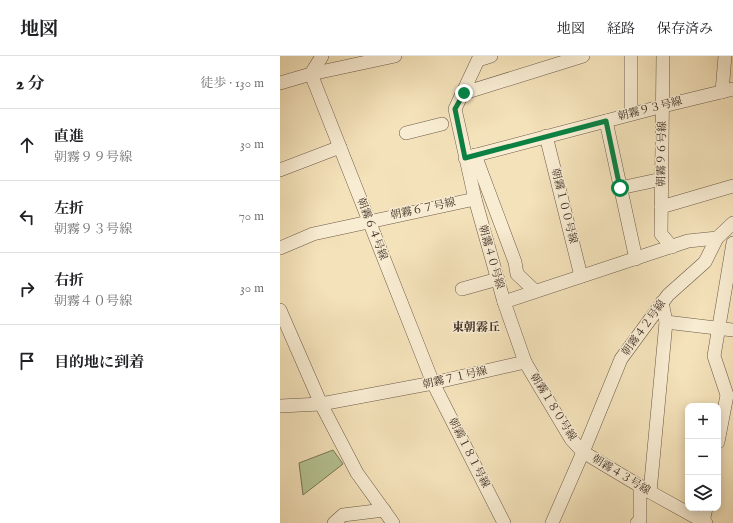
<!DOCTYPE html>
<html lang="ja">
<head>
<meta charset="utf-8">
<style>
  body { margin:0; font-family:"IM FELL English","Noto Serif JP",serif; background:#f2f2f2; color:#202124 }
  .controls { position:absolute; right:12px; bottom:12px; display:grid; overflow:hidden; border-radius:8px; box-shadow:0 2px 10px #0003 }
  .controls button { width:36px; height:36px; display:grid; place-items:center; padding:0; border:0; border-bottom:1px solid #e0e0e0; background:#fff; color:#202124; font:20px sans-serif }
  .stop { position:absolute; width:12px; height:12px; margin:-9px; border:3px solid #0b8043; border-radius:50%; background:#fff }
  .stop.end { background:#0b8043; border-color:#fff; box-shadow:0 1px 4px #0008 }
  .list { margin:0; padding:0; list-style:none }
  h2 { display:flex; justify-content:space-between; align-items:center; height:52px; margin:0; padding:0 16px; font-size:17px }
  h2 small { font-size:13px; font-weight:400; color:#757577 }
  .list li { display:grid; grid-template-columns:26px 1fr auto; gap:12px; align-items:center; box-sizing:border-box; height:72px; padding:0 16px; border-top:1px solid #e0e0e0 }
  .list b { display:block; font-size:15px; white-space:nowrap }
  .list p { margin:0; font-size:13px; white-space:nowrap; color:#757577 }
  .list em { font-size:13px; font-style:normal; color:#757577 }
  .icon { flex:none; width:22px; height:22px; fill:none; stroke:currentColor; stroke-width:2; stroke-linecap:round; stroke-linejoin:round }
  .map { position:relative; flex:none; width:453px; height:467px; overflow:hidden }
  header { display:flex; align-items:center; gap:24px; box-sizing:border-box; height:56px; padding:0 20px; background:#fff; border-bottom:1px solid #e0e0e0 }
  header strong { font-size:19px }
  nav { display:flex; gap:22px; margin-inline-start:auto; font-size:14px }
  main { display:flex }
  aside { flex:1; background:#fff }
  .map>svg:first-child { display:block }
</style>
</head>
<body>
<header>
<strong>地図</strong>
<nav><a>地図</a><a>経路</a><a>保存済み</a></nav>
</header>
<main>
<aside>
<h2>2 分<small>徒歩 · 130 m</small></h2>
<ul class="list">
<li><svg class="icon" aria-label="ahead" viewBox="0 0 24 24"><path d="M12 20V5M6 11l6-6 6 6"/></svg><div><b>直進</b><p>朝霧９９号線</p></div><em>30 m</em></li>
<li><svg class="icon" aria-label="left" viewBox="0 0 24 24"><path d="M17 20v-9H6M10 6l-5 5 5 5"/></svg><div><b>左折</b><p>朝霧９３号線</p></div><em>70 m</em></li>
<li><svg class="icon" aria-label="right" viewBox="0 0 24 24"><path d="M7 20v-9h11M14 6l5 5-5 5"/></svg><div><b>右折</b><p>朝霧４０号線</p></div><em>30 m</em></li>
<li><svg class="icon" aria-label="arrive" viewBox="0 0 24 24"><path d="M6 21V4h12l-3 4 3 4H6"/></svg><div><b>目的地に到着</b></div></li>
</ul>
</aside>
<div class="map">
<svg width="453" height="467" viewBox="0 0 453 467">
  <rect width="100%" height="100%" fill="#f4e2ba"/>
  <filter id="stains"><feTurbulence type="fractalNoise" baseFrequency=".005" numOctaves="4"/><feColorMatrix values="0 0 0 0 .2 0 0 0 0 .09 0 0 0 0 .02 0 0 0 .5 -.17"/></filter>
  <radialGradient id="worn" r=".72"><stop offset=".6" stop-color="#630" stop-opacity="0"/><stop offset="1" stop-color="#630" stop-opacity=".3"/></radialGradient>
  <!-- green -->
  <path fill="#b6c494" stroke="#7a785c" d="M53 394 63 408 23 439 19 407Z"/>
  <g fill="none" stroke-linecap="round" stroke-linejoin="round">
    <!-- minor casing -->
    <g stroke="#6c5a49" stroke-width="14">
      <g id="minor">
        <path d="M42 0 31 18 153 327 224 467"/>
        <path d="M211 0 198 4 175 53 195 143 224 246 408 185 437 182"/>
        <path d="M383 0 381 178 392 191"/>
        <path d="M0 27 31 18 115 0"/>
        <path d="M442 36 445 0"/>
        <path d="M184 37 303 0"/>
        <path d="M351 58V0"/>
        <path d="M326 65 356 203"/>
        <path d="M126 77 162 68"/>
        <path d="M266 80 301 220"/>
        <path d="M195 99 235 206 237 218 255 235"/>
        <path d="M185 102 383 50 453 33"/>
        <path d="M0 114 60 91"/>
        <path d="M340 132 382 123"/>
        <path d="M381 151 453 130"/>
        <path d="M0 192 33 178 195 143"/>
        <path d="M182 233 218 223"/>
        <path d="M0 254 41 348 153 327 245 306 224 246"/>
        <path d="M386 266 453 274"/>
        <path d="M245 306 291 383 303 396 341 303 388 239 425 206 437 182 453 167"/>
        <path d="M0 350 41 348 77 417 113 467"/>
        <path d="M438 386 447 339 434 300 453 187"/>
        <path d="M370 436 386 266 382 246"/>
        <path d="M423 466 426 452"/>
        <path d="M54 467 63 459 104 454"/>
        <path d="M272 467 303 396 370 436 426 467"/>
        <path d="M357 467 360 464V430"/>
      </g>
    </g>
    <!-- minor -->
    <use href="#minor" stroke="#f8ecd2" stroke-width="13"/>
  </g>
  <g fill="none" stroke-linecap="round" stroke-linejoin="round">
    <!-- route -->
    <path stroke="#0b8043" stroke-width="5" d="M184 37 175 53 185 102 326 65 340 132"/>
  </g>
  <g text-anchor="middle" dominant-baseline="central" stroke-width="3" stroke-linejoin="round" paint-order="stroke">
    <!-- street labels -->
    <g font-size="11" fill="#3e2d23" stroke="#f8ecd2">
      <text transform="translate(370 53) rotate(-14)">朝霧９３号線</text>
      <text transform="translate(382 98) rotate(-89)">朝霧９６号線</text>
      <text transform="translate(284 150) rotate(76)">朝霧１００号線</text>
      <text transform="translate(143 153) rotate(-12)">朝霧６７号線</text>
      <text transform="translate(92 173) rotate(69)">朝霧６４号線</text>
      <text transform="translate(211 201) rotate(74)">朝霧４０号線</text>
      <text transform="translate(364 272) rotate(-54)">朝霧４２号線</text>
      <text transform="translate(175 322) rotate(-13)">朝霧７１号線</text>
      <text transform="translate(273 351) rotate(58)">朝霧１８０号線</text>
      <text transform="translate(189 397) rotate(63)">朝霧１８１号線</text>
      <text transform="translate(341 419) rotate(31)">朝霧４３号線</text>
    </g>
    <!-- neighbourhood labels -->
    <g font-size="12" font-weight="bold" fill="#3e2d23" stroke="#f8ecd2">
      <text x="196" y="271">東朝霧丘</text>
    </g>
  </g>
  <rect width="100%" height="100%" filter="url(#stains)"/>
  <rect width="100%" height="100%" fill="url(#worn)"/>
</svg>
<div class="controls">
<button>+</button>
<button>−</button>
<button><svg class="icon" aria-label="layers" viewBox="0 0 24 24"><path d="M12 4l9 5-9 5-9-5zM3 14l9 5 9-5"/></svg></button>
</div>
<div class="stop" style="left:340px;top:132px"></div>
<div class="stop end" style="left:184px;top:37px"></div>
</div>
</main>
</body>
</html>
